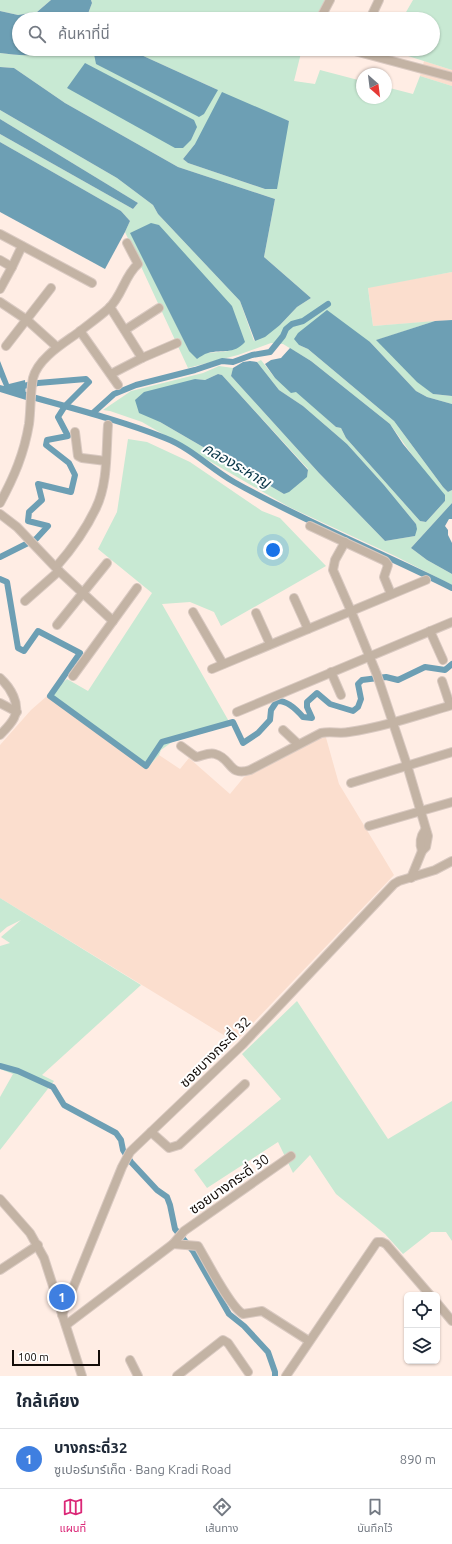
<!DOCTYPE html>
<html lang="th">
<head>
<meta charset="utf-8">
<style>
  body { margin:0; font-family:Ubuntu,"Noto Sans Thai",sans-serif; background:#f2f2f3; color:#1f2937 }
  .controls { position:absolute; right:12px; bottom:12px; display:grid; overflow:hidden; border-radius:6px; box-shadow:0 1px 3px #0004 }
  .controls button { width:36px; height:36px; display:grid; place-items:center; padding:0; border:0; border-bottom:1px solid #e0e1e3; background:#fff; color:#1f2937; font:20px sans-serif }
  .compass { position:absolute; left:356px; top:68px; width:36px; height:36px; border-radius:50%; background:#fff; box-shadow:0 1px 3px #0004; rotate:152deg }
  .scale { position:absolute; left:12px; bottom:10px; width:88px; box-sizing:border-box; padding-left:4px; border:2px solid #130c08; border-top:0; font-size:11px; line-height:14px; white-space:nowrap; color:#130c08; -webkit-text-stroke:3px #fff; paint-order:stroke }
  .you { position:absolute; left:273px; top:550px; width:14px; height:14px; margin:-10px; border:3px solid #fff; border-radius:50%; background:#1a73e8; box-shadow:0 0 0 6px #1a73e833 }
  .badge { display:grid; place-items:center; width:26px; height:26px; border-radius:50%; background:#db2777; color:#fff; font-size:13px; font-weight:700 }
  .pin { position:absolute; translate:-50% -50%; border:2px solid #fff; box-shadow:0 1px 4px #0006 }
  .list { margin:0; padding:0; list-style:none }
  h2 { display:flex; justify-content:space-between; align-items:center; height:52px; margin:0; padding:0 16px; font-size:17px }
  h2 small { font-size:13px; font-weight:400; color:#747a83 }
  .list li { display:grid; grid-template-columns:26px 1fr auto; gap:12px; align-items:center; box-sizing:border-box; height:60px; padding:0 16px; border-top:1px solid #e0e1e3 }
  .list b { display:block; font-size:15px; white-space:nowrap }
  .list p { margin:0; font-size:13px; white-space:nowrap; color:#747a83 }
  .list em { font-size:13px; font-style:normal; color:#747a83 }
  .icon { flex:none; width:22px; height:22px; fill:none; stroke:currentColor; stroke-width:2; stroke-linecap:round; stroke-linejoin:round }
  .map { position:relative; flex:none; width:452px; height:1376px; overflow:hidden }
  .search { position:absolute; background:#fff; box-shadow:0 1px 3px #0004; left:12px; right:12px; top:12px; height:44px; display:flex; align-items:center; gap:10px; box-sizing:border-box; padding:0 14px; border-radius:22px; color:#747a83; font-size:15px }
  .sheet { height:112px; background:#fff }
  nav { display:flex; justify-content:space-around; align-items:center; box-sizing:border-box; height:56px; border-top:1px solid #e0e1e3; background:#fff; font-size:11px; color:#747a83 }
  nav a { display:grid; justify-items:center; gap:2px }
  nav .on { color:#db2777 }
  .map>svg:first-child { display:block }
</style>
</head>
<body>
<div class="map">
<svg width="452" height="1376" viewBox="0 0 452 1376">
  <rect width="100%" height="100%" fill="#ffede4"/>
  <!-- built -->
  <g fill="#fbdece">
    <path d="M424 61 452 70V86L420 76Z"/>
    <path d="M452 272V320L373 326 368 287Z"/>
    <path d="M47 696 147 768 159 755 180 769 189 758 230 794 244 777 325 734 339 784 394 875 235 1042 0 898V745L31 710Z"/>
  </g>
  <!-- green -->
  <g fill="#c8e9d3" fill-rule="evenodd">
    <path d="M0 0H51L37 12 18 15 0 11Z"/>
    <path d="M91 0H325L315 19H86L92 3Z"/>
    <path d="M413 0H452V70L386 49H433V19H402Z"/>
    <path d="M53 49H100L94 54 218 90 128 49H302L294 81 315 84 320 70 362 81V98H386V87L413 94 420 76 452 86V272L368 288 373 326 435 321 377 340 433 394 452 396V404L427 397 416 391 370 342 299 345 308 349 394 421 443 487 448 492 452 490V503L411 548 427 560 452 574V585L395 556 289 507 142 422 110 411 103 410 131 391 203 373 219 366 233 368 231 376 319 473 385 541 415 536 416 524 384 485 347 444 303 406 279 390 257 362 261 360 275 378 296 391 336 427 341 428 346 438 420 521 426 522 445 501 390 424 311 361 283 344 271 343 238 355 188 368 125 232 130 221 121 211 0 142V134L133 209 138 203 0 119V110L117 178 153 205 158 214 240 301 254 341 280 325 297 307 311 298 264 257 275 199 178 167 65 103 14 68 0 67V53C18 55 37 58 53 49ZM278 117 289 121 265 189 188 163 183 159 195 144ZM131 232 229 351 208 353 189 351ZM218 374 222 375 308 469 307 476 284 494 160 422 195 379 205 380Z"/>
    <path d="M128 439 147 442 190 462 262 511 280 518 326 566 221 626 214 612 190 602 162 604 231 725 172 742 161 750 159 755 147 768 47 696 67 679 88 691 152 593 98 549 117 512Z"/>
    <path d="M0 898 141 985 42 1075 54 1081 0 1150V1097L13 1074 0 1069V946L10 943 1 937 21 920 7 927 0 933Z"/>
    <path d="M297 1001 388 1139 452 1101V1241L446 1232H431L403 1254 385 1234 336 1194 310 1155 293 1173 278 1142 207 1188 194 1170 281 1099 242 1054Z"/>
  </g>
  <!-- water -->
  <g fill="#6d9fb4">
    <path d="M51 0H91L92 3 86 19H19V49H53C37 58 18 55 0 53V11L18 15 37 12Z"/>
    <path d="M100 49H128L218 90 204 114 199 117 96 64 94 54Z"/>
    <path d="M85 63 194 120 197 127 191 140 183 148H175L67 88Z"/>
    <path d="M0 67 14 68 65 103 178 167 275 199 264 257 311 298 297 307 280 325 265 337 255 341 240 301 158 214 153 205 117 178 0 110Z"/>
    <path d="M222 92 289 121 277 189H265L188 163 183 159 195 144Z"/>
    <path d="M0 119 138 203 133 209 0 134Z"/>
    <path d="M0 142 121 211 130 221 125 232 105 269 0 212Z"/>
    <path d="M151 223 159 225 232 306 245 342C233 355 223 349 208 353 204 354 200 357 197 359L189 351 130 233Z"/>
    <path d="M327 310 370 342 416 391 427 397 452 404V490L448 492 443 487 394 421 308 349 299 345 294 339 298 333Z"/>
    <path d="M452 320V396L433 394 417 382 376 340 435 321Z"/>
    <path d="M290 348 311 361 390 424 403 444 445 495V501L426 522 420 521 346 438 341 428 336 427 296 392 291 393 275 378 265 364 271 360 281 358Z"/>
    <path d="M0 361 9 384 25 380 26 400 0 392V385L4 386 0 377Z"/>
    <path d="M250 361 257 362 279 390 303 406 347 444 384 485 416 524 417 529 415 536 385 541 319 473 231 376 233 368 243 362Z"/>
    <path d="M218 374 222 375 308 470 307 477 289 492 284 494 160 422 139 413 135 400 144 392 195 379 205 380Z"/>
    <path d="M452 503V519H449L445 526 448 530V535L452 543V574L427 560 411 548Z"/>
  </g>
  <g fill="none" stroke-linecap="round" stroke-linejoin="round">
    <!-- canal -->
    <g stroke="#6d9fb4" stroke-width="6">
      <path d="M18 393C67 407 117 419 165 438 191 448 211 469 234 482 305 522 380 552 452 588"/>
      <path d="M93 413 114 394 136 385 195 370 222 361 233 362 252 355 270 352 283 336 286 329 292 324 303 321 328 304"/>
      <path d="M0 557 36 539 48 526 28 521 29 512 42 500 38 484 71 492 75 475 69 463 46 445 47 440 68 436 58 417 65 406 89 382 86 379 38 383 18 387"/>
      <path d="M0 579 7 582 18 648 24 651 38 631 80 653 50 696 146 766 162 742 233 722 243 743 258 733 270 720 271 710 277 701C287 700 297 710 303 717L312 718 307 707V702L317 693 330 704 353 711 358 707 361 699 358 684 362 680 386 677 398 680 425 667 445 670 452 664"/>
      <path d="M0 1066 18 1071 53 1087 64 1105 116 1133 121 1140 123 1150 131 1162 157 1190 167 1197 170 1205 175 1229 193 1251 229 1314 244 1326 268 1352 275 1372V1376"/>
    </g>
    <!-- minor casing -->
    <g stroke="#d9c9c1" stroke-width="10">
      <g id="minor">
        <path d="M320 19 330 0"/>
        <path d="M370 19 379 0"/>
        <path d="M347 49 452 77"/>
        <path d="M0 234 92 283"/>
        <path d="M0 260 12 267"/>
        <path d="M0 289 12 267 22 246"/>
        <path d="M0 302 27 320 57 347"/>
        <path d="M110 307 142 358"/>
        <path d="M125 330 159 308"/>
        <path d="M80 331 118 385"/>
        <path d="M6 346 51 288"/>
        <path d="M111 374 142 358 177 343"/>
        <path d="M75 432 78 456 82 458 106 461"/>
        <path d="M0 503C14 477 24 454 29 424 31 409 30 393 33 378 38 358 64 343 79 332 89 324 99 317 108 309 122 297 124 276 138 264L127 243"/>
        <path d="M0 514 17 527 59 571 113 621"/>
        <path d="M310 526 385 561 388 565 384 577 391 594"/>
        <path d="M345 542 335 560 333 570 351 611 377 675 407 765 428 836 426 847 422 851 411 878"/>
        <path d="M56 567C71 550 86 529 96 508 108 483 106 452 108 425"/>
        <path d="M294 598 308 629"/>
        <path d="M25 601 59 571"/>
        <path d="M193 612 223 664"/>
        <path d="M256 613 270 644"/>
        <path d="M57 625 107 563"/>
        <path d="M430 631 443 660"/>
        <path d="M212 669 426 580"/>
        <path d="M331 672 341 695"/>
        <path d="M73 676 137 588"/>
        <path d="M0 678C10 687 21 704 14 718 11 724 5 730 0 735"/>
        <path d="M442 681 450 705"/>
        <path d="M0 703 17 712"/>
        <path d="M237 712 452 622"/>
        <path d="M283 730 298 744"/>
        <path d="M181 746 196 757C202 756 209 752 215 754 232 758 228 777 250 770L321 733C331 731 340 734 349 732 384 727 418 715 452 705"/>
        <path d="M351 783 452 752"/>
        <path d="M369 826 452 802"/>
        <path d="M422 851C419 843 420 837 425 830"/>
        <path d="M151 1132 169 1148 179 1145 245 1084"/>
        <path d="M0 1199 30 1233 44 1258 82 1376"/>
        <path d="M173 1244 198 1246C207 1261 230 1307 243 1314L262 1311 309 1341"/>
        <path d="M0 1270 38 1245"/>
        <path d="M437 1303 452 1321"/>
        <path d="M62 1315 122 1167 130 1152 242 1045 394 884 399 881 435 870 452 861"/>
        <path d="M66 1325 173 1244 184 1231 291 1156"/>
        <path d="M130 1360 138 1376"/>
        <path d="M177 1376 223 1340 228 1343 248 1372"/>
        <path d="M286 1376 377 1242H382L386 1244 430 1295"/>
      </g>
    </g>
    <!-- minor -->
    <use href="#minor" stroke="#c3b3a4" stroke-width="8"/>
  </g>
  <g text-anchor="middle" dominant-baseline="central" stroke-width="4" stroke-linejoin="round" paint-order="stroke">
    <!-- street labels -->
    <g font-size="14" fill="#130c08" stroke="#fff">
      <text transform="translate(215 1052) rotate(-45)">ซอยบางกระดี่ 32</text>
      <text transform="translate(229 1184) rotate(-35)">ซอยบางกระดี่ 30</text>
    </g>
    <!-- water labels -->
    <g font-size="15" font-style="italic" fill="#0a3748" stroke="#fff">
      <text transform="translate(237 465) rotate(30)">คลองระหาญ</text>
    </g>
  </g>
</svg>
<div class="controls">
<button><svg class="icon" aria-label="locate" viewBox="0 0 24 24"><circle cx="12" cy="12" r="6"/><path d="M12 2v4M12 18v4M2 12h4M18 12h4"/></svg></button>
<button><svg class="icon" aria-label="layers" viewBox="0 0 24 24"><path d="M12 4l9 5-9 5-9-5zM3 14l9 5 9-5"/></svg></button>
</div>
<svg class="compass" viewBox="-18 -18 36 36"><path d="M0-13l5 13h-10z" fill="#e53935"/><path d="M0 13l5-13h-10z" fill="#747a83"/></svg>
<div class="scale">100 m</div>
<div class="you"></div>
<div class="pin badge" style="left:62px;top:1297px;background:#3f7fe0">1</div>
<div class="search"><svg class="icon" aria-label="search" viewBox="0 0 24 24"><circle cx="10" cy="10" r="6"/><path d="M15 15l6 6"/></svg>ค้นหาที่นี่</div>
</div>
<section class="sheet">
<h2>ใกล้เคียง<small></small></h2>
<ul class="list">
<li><span class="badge" style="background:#3f7fe0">1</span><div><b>บางกระดี่32</b><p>ซูเปอร์มาร์เก็ต · Bang Kradi Road</p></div><em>890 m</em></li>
</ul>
</section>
<nav>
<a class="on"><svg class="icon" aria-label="map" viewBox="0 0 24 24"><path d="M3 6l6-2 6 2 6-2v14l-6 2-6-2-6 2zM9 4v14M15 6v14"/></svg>แผนที่</a>
<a><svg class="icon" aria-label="directions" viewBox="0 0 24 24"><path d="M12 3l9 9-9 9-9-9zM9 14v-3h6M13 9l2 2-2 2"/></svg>เส้นทาง</a>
<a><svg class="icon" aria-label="saved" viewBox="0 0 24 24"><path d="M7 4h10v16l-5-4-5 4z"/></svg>บันทึกไว้</a>
</nav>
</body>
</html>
